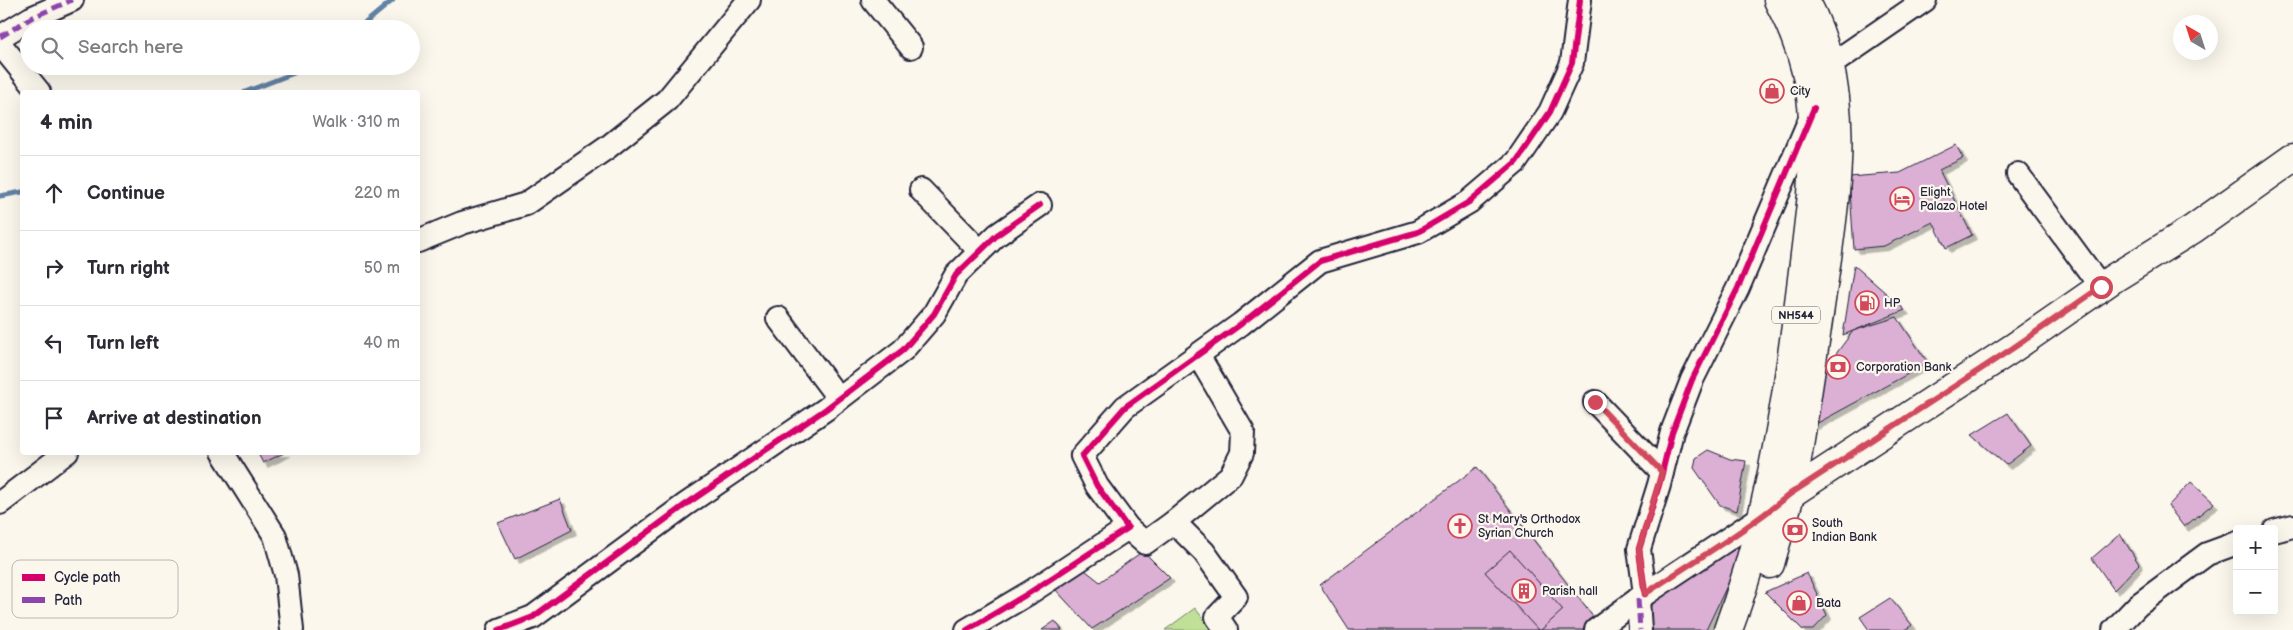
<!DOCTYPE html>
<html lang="en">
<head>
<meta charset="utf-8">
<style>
  body { margin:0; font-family:"Balsamiq Sans",sans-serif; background:#f2f2f3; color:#2b2b33 }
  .controls { position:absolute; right:15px; bottom:15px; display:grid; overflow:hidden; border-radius:5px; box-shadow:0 5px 20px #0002 }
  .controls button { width:45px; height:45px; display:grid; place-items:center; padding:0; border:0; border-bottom:1px solid #e1e1e2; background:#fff; color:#2b2b33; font:25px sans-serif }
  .compass { position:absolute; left:2173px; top:15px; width:45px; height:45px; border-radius:50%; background:#fff; box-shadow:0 5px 20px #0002; rotate:321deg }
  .stop { position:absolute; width:15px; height:15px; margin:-11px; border:4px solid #d1495b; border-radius:50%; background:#fff }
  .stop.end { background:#d1495b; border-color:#fff; box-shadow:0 1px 5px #0008 }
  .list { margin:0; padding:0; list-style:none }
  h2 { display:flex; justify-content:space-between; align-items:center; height:65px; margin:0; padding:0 20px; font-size:21px }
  h2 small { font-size:16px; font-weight:400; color:#7c7c81 }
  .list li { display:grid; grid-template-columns:32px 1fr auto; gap:15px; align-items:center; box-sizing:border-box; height:75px; padding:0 20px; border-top:1px solid #e1e1e2 }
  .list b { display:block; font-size:19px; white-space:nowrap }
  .list em { font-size:16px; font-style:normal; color:#7c7c81 }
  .icon { flex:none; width:28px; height:28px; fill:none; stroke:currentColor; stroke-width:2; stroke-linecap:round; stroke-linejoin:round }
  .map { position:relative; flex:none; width:2293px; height:630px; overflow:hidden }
  .search { position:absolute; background:#fff; box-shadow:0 5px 20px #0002; left:20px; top:20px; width:400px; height:55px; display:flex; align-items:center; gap:12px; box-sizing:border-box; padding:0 18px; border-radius:28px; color:#7c7c81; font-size:19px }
  .panel { position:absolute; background:#fff; box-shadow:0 5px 20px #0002; left:20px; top:90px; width:400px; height:365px; border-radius:5px }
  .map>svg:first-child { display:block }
</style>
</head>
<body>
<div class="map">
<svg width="2293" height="630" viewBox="0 0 2293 630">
  <defs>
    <filter id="shadow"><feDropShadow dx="4.5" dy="4.5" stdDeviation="0" flood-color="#0004"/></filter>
  </defs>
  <rect width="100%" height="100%" fill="#fbf7ec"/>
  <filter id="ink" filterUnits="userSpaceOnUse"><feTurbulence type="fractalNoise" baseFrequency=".02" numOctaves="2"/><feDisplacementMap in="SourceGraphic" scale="10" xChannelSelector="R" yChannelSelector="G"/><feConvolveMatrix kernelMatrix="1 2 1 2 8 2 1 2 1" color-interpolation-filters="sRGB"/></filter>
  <g filter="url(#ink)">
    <!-- green -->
    <path fill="#c0e098" stroke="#71816a" d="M1195 608 1212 630H1165Z"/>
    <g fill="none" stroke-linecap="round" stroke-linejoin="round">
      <!-- stream -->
      <g stroke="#6382a5" stroke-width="5">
        <path d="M358 29 393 0"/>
        <path d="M245 92 294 73 304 66"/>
        <path d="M0 196 22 192"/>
      </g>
    </g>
    <!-- building -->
    <g fill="#dcb0d4" stroke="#22223b" filter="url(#shadow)">
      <path d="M1956 145 1963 158 1939 170 1972 235 1946 248 1933 222 1884 246 1854 249 1849 177 1900 173Z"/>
      <path d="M1854 265 1905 310 1843 335Z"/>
      <path d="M1897 317 1928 363 1814 425 1815 382 1853 331Z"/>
      <path d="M2008 413 2031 446 2006 465 1972 435Z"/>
      <path d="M1708 450 1730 459 1746 461 1737 511 1720 505 1694 468 1696 458Z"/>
      <path d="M257 452H286L263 463Z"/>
      <path d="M1477 467 1597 622 1585 630H1349L1320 585Z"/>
      <path d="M2191 482 2214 503 2184 527 2168 506Z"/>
      <path d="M560 499 572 530 515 559 498 523Z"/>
      <path d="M1752 533 1706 630H1648L1647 607Z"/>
      <path d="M2120 534 2139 564 2114 590 2092 558Z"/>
      <path d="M1510 550 1563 610 1541 630H1538L1485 572Z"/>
      <path d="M1143 551 1170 578 1092 629 1054 588 1081 567 1100 582Z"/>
      <path d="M1807 573 1827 615 1813 630H1803L1765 592Z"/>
      <path d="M1890 598 1912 625 1905 630H1869L1860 617Z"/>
      <path d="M1055 621 1062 630H1042Z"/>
    </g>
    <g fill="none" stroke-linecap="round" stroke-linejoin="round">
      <!-- minor casing -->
      <g stroke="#22223b" stroke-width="26">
        <g id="minor">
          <path d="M873 0 911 47"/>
          <path d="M0 37 31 18 72 0"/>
          <path d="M0 44 39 92"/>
          <path d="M1829 66 1925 0"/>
          <path d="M2018 174 2101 287"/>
          <path d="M921 190 979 250"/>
          <path d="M418 241 462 223 526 204 608 147 667 100 749 0"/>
          <path d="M778 318 839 399"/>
          <path d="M1595 402 1662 472"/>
          <path d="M222 452 275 536 286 575 292 630"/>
          <path d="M0 503 67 452"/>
          <path d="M1174 522 1231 475 1242 453 1243 432 1198 355"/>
          <path d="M1128 528 1145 543 1174 522 1204 552 1236 597 1217 617 1226 630"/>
          <path d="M2274 531 2293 526"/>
          <path d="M1645 594 1639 549 1659 485 1672 432 1692 380 1738 288 1812 114"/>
          <path d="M1638 599 1640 630"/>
          <path d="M499 630 533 617 685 505 826 409 903 350 934 314 956 275 997 235 1040 205"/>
          <path d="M967 630 1029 593 1128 528 1097 486 1082 456 1125 407 1241 324 1320 261 1418 232 1469 202 1516 162 1550 112 1572 63 1580 0"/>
          <path d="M1596 630 1645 594 1770 511"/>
          <path d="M2114 630 2138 605 2207 554 2237 543"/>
        </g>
      </g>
      <!-- major casing -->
      <g stroke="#22223b" stroke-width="31">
        <path id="major" d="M1790 494 2013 348 2114 278 2193 229 2293 158"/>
      </g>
      <!-- highway casing -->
      <g stroke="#22223b" stroke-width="31">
        <g id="highway">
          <path d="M1770 564C1776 541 1784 518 1790 495 1795 477 1797 457 1800 439 1808 390 1815 342 1822 293 1836 194 1855 92 1805 0"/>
          <path d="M1728 630C1779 492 1795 341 1812 195 1817 119 1815 69 1778 0"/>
        </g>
      </g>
      <!-- minor -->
      <use href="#minor" stroke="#fbf7ec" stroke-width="22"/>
      <!-- major -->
      <use href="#major" stroke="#fbf7ec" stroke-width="28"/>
      <!-- highway -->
      <use href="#highway" stroke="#fbf7ec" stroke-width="28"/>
      <!-- quiet -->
      <g stroke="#8e44ad" stroke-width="5" stroke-dasharray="10 5" stroke-linecap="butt">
        <path d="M0 37 31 18 72 0"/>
        <path d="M1638 599 1640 630"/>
      </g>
      <!-- cycleway casing -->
      <g stroke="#fbf7ec" stroke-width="9">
        <g id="cycleway">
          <path d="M1645 594 1639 549 1659 485 1672 432 1692 380 1738 288 1814 108"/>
          <path d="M499 630 533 617 685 505 826 409 903 350 934 314 956 275 997 235 1040 205"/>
          <path d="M967 630 1029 593 1128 528 1097 486 1082 456 1125 407 1241 324 1320 261 1418 232 1469 202 1516 162 1550 112 1572 63 1580 0"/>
        </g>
      </g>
      <!-- cycleway -->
      <use href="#cycleway" stroke="#d6006c" stroke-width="6"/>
    </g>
  </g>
  <g fill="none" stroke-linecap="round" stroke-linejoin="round" filter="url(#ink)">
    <!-- route -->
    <path stroke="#d1495b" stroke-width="6" d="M1595 402 1662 472 1639 549 1645 594C1693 561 1746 531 1790 494L2013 348 2101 287"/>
  </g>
  <!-- icons -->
  <defs>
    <g id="shop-ring" transform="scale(1.25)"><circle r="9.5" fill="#fbf7ec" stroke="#d1495b" stroke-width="1.5"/><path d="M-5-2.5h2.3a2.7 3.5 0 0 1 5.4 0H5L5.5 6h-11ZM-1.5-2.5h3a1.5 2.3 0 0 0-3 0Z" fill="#d1495b"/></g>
    <g id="hotel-ring" transform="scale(1.25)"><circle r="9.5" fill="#fbf7ec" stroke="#d1495b" stroke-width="1.5"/><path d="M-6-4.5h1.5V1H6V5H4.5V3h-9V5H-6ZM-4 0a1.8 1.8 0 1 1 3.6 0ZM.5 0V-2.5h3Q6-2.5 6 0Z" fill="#d1495b"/></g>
    <g id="fuel-ring" transform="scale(1.25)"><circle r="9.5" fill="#fbf7ec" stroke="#d1495b" stroke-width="1.5"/><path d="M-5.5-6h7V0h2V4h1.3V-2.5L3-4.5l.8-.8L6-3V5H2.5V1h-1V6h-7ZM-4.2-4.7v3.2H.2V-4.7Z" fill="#d1495b"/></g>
    <g id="bank-ring" transform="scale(1.25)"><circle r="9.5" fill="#fbf7ec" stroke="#d1495b" stroke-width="1.5"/><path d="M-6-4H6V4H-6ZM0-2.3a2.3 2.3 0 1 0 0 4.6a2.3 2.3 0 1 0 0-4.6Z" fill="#d1495b"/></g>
    <g id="church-ring" transform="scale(1.25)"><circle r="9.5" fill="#fbf7ec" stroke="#d1495b" stroke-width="1.5"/><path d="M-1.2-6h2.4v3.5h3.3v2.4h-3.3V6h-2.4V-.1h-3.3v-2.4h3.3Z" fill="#d1495b"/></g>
    <g id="building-ring" transform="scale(1.25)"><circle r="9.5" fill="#fbf7ec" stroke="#d1495b" stroke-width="1.5"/><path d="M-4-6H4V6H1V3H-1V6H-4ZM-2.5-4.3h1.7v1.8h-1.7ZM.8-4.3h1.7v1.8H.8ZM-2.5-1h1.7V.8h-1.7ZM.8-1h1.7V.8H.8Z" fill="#d1495b"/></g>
  </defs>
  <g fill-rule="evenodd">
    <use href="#shop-ring" x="1772" y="91"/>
    <use href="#hotel-ring" x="1902" y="199"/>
    <use href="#fuel-ring" x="1867" y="303"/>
    <use href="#bank-ring" x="1838" y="367"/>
    <use href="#church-ring" x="1460" y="526"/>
    <use href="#bank-ring" x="1795" y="530"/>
    <use href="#building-ring" x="1524" y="591"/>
    <use href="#shop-ring" x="1799" y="603"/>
  </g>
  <g text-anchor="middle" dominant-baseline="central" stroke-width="4.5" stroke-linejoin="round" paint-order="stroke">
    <!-- shield labels -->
    <rect fill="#fbf7ec" stroke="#636270" stroke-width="1" x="1772" y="306.5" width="48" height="17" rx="4"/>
    <g font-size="11" font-weight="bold" fill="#22223b">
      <text x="1796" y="315">NH544</text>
    </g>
    <!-- poi labels -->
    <g font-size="12" fill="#22223b" stroke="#fbf7ec" text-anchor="start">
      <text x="1790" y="91">City</text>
      <text x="1920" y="192">Elight<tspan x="1920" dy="14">Palazo Hotel</tspan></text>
      <text x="1884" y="303">HP</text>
      <text x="1856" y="367">Corporation Bank</text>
      <text x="1478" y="519">St Mary's Orthodox<tspan x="1478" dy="14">Syrian Church</tspan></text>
      <text x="1812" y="523">South<tspan x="1812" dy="14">Indian Bank</tspan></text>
      <text x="1542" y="591">Parish hall</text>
      <text x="1816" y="603">Bata</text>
    </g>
  </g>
  <!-- legend -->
  <rect x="12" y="560" width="166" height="58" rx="8" fill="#fbf7ec" stroke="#bab7b7" stroke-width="1"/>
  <rect x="22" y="574" width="23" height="7" fill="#d6006c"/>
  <rect x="22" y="597" width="23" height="6" fill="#8e44ad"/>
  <g font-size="14" fill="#22223b">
    <text x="54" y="582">Cycle path</text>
    <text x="54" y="605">Path</text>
  </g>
</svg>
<div class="controls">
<button>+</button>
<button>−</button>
</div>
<svg class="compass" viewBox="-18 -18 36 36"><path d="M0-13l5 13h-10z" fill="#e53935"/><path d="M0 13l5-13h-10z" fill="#7c7c81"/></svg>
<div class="stop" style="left:2101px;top:287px"></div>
<div class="stop end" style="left:1595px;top:402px"></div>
<div class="search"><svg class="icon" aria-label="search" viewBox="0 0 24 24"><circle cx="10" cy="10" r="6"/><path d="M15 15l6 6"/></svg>Search here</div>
<section class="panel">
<h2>4 min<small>Walk · 310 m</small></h2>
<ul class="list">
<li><svg class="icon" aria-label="ahead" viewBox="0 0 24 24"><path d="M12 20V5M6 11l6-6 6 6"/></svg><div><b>Continue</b></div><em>220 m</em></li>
<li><svg class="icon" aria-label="right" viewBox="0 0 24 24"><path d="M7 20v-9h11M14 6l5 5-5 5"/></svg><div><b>Turn right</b></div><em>50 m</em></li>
<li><svg class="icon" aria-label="left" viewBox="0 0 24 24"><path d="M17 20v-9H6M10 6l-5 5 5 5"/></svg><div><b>Turn left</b></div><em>40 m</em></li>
<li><svg class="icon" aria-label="arrive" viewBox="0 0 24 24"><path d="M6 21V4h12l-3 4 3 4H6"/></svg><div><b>Arrive at destination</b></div></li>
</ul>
</section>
</div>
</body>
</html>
